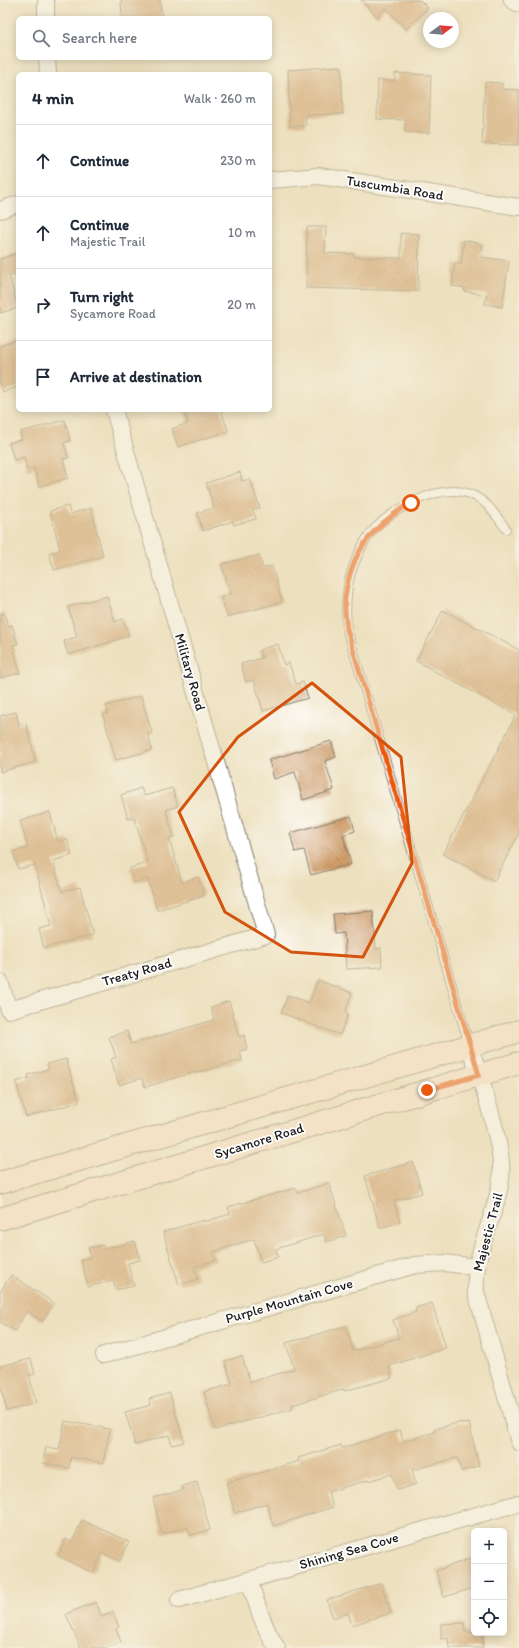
<!DOCTYPE html>
<html lang="en">
<head>
<meta charset="utf-8">
<style>
  body { margin:0; font-family:Itim,sans-serif; background:#f6f6f7; color:#1f2937 }
  .controls { position:absolute; right:12px; bottom:12px; display:grid; overflow:hidden; border-radius:6px; box-shadow:0 2px 10px #0003 }
  .controls button { width:36px; height:36px; display:grid; place-items:center; padding:0; border:0; border-bottom:1px solid #e0e1e3; background:#fff; color:#1f2937; font:20px sans-serif }
  .compass { position:absolute; left:423px; top:12px; width:36px; height:36px; border-radius:50%; background:#fff; box-shadow:0 2px 10px #0003; rotate:74deg }
  .stop { position:absolute; width:12px; height:12px; margin:-9px; border:3px solid #ea580c; border-radius:50%; background:#fff }
  .stop.end { background:#ea580c; border-color:#fff; box-shadow:0 1px 4px #0008 }
  .list { margin:0; padding:0; list-style:none }
  h2 { display:flex; justify-content:space-between; align-items:center; height:52px; margin:0; padding:0 16px; font-size:17px }
  h2 small { font-size:13px; font-weight:400; color:#747a83 }
  .list li { display:grid; grid-template-columns:26px 1fr auto; gap:12px; align-items:center; box-sizing:border-box; height:72px; padding:0 16px; border-top:1px solid #e0e1e3 }
  .list b { display:block; font-size:15px; white-space:nowrap }
  .list p { margin:0; font-size:13px; white-space:nowrap; color:#747a83 }
  .list em { font-size:13px; font-style:normal; color:#747a83 }
  .icon { flex:none; width:22px; height:22px; fill:none; stroke:currentColor; stroke-width:2; stroke-linecap:round; stroke-linejoin:round }
  .map { position:relative; flex:none; width:519px; height:1648px; overflow:hidden }
  .search { position:absolute; background:#fff; box-shadow:0 2px 10px #0003; left:16px; top:16px; width:256px; height:44px; display:flex; align-items:center; gap:10px; box-sizing:border-box; padding:0 14px; border-radius:6px; color:#747a83; font-size:15px }
  .panel { position:absolute; background:#fff; box-shadow:0 2px 10px #0003; left:16px; top:72px; width:256px; height:340px; border-radius:6px }
  .map>svg:first-child { display:block }
</style>
</head>
<body>
<div class="map">
<svg width="519" height="1648" viewBox="0 0 519 1648">
  <defs>
    <pattern id="building-back-hatch" width="6" height="6" patternUnits="userSpaceOnUse"><rect width="6" height="6" fill="#d29f6a"/><path d="M-1 5l2 2M0 0l6 6M5-1l2 2" fill="none" stroke="#aa8156"/></pattern>
  </defs>
  <rect width="100%" height="100%" fill="#fff"/>
  <filter id="ink" filterUnits="userSpaceOnUse"><feTurbulence type="fractalNoise" baseFrequency=".025" numOctaves="2"/><feDisplacementMap in="SourceGraphic" scale="8" xChannelSelector="R" yChannelSelector="G"/><feConvolveMatrix kernelMatrix="1 2 1 2 8 2 1 2 1" color-interpolation-filters="sRGB"/></filter>
  <filter id="wash" filterUnits="userSpaceOnUse"><feTurbulence type="fractalNoise" baseFrequency=".012" numOctaves="4" result="noise"/><feDisplacementMap in="SourceGraphic" scale="16" xChannelSelector="R" yChannelSelector="G"/><feGaussianBlur stdDeviation="0.9" result="paint"/><feColorMatrix in="noise" values="0 0 0 0 0 0 0 0 0 0 0 0 0 0 0 0 0 1.4 0 .05"/><feComposite in="paint" operator="in"/></filter>
  <g filter="url(#wash)">
    <rect width="100%" height="100%" fill="#ede0be"/>
    <g id="blocks">
      <!-- building -->
      <g fill="url(#building-back-hatch)">
        <path d="M121 0H160L162 18H122Z"/>
        <path d="M361 0H420L428 8 406 29 386 8 377 17Z"/>
        <path d="M341 66 343 114 305 115 306 126H290L288 70Z"/>
        <path d="M395 73 431 75 429 133 405 132 406 120 377 119 378 80 395 81Z"/>
        <path d="M485 82 502 83V89L519 90V145L482 144Z"/>
        <path d="M307 227H326L325 253 354 254V257L401 258V233L419 234 418 291 306 288Z"/>
        <path d="M464 240 483 244 481 257 509 261 502 307 485 304 487 295 464 291 465 288 452 286 455 263 461 264Z"/>
        <path d="M18 253V274L9 276 18 308 0 313V259Z"/>
        <path d="M18 340V387L3 392 0 382V346Z"/>
        <path d="M184 410H221L228 431 178 447 172 429 188 423Z"/>
        <path d="M65 420 70 441 64 443 68 458 63 459 68 478 39 486 34 468 27 470 24 457 14 460 9 443 22 439 20 432Z"/>
        <path d="M240 472 242 481 250 479 260 508 253 510 256 519 234 525 233 521 203 531 197 513 214 508 206 483Z"/>
        <path d="M68 506 70 514 91 508 103 556 54 570 49 553 60 550 50 511Z"/>
        <path d="M259 555 263 568 272 566 282 602 227 617 221 597 231 594 222 564Z"/>
        <path d="M107 596 115 622 123 619 129 636 68 655 64 641 77 637 68 607Z"/>
        <path d="M443 610 519 650V834L494 881 443 854 516 715 416 661Z"/>
        <path d="M4 613 8 626 12 625 18 644 13 645 20 673 0 678V614Z"/>
        <path d="M278 644 284 665 289 663 296 684 303 682 308 698 263 711 254 680 246 682 241 664 262 658 259 650Z"/>
        <path d="M141 696 152 733 148 734 152 750 116 760 103 715 108 713 106 706Z"/>
        <path d="M16 712 19 725 26 723 36 762 0 772V716Z"/>
        <path d="M331 741 336 757 325 761 334 790 303 800 295 772 274 779 269 760Z"/>
        <path d="M141 788 144 796 172 788 178 806 166 810 174 837 169 838 182 882 198 877 204 896 157 910 148 879 134 883 130 868 148 863 134 817 128 819 121 795Z"/>
        <path d="M50 812 58 842 67 839 72 855 53 861 62 892 80 887 93 935 44 948 39 929 51 926 35 865 18 869 13 852 28 848 20 821Z"/>
        <path d="M351 816 355 831 343 835 351 864 311 875 304 850 295 852 290 833Z"/>
        <path d="M373 911 376 949 381 948 382 967 346 969 344 933 335 934 333 914Z"/>
        <path d="M318 980 352 993 345 1013 348 1014 340 1035 281 1013 288 995 309 1003Z"/>
        <path d="M229 1001 239 1037 244 1035 247 1049 240 1051 242 1060 196 1073 195 1072 145 1087 142 1078 119 1085 111 1059 116 1057 109 1037 127 1031 131 1044 214 1020 211 1007Z"/>
        <path d="M66 1059 79 1102 26 1117 16 1082 29 1078 28 1075 49 1069 47 1064Z"/>
        <path d="M413 1162 422 1193 394 1201 400 1222 380 1228 365 1176Z"/>
        <path d="M329 1183 346 1236 326 1242 324 1234 276 1249 278 1257 261 1262 254 1239 213 1252 216 1260 194 1267 198 1279 179 1285 163 1232 204 1220V1222L230 1214 228 1207 296 1188 298 1193Z"/>
        <path d="M135 1241 140 1260 128 1263 134 1286 116 1290 113 1280 88 1287 81 1260 91 1257 88 1248 103 1245 104 1249Z"/>
        <path d="M11 1275 54 1303 43 1321 27 1311 15 1331 0 1322V1292Z"/>
        <path d="M432 1303 446 1348 389 1366 392 1378 344 1391V1389L292 1405 293 1408 215 1430 204 1392 232 1384 225 1361 242 1356 250 1382 294 1369 286 1343 346 1326 353 1351 399 1338 393 1320 416 1312 415 1308Z"/>
        <path d="M31 1359 35 1374 29 1375 36 1403 7 1411 0 1384V1366Z"/>
        <path d="M170 1393 184 1442 172 1445 169 1435 135 1445 125 1412 151 1405 149 1399Z"/>
        <path d="M65 1421 110 1429 103 1463 71 1457 69 1468 43 1463 46 1447 59 1449Z"/>
        <path d="M462 1422V1424L469 1423 479 1466 461 1471 457 1458 412 1470 416 1484 397 1490 392 1474 368 1481V1480L328 1492 333 1507 273 1526 267 1503 235 1513 226 1483 299 1461 298 1458 341 1445 342 1448 400 1430 403 1441 435 1432 434 1429Z"/>
        <path d="M197 1482 210 1530 190 1535 188 1527 162 1534 153 1498 183 1490 182 1486Z"/>
        <path d="M82 1520 129 1542 120 1561 102 1553 93 1573 58 1556 66 1539 72 1542Z"/>
        <path d="M474 1557V1588L444 1597 436 1571Z"/>
        <path d="M381 1583 391 1613 352 1625 348 1613 333 1618 327 1600Z"/>
        <path d="M96 1602 102 1617 113 1612 119 1627 116 1629 121 1642 106 1648H81L66 1614Z"/>
        <path d="M464 1623 465 1632 482 1633 483 1648H449L448 1638 441 1639V1624Z"/>
      </g>
    </g>
  </g>
  <g filter="url(#ink)">
    <use href="#blocks" fill-opacity="0" stroke="#847e6d" stroke-width="1"/>
    <g fill="none" stroke-linecap="round" stroke-linejoin="round">
      <!-- lane casing -->
      <g stroke="#847e6d" stroke-width="10">
        <path id="lane" d="M469 1044 347 629C345 603 346 579 358 555 361 548 365 540 370 534 388 511 437 484 467 493 485 498 495 514 506 529"/>
      </g>
      <!-- street casing -->
      <g stroke="#847e6d" stroke-width="18">
        <g id="street">
          <path d="M46 0V18"/>
          <path d="M512 0 519 4"/>
          <path d="M47 58 48 74"/>
          <path d="M270 180 319 176 519 207"/>
          <path d="M0 210 18 204"/>
          <path d="M0 982 9 1010 266 935 114 410"/>
          <path d="M469 1045C480 1077 505 1148 501 1179 496 1218 473 1251 476 1292L519 1442"/>
          <path d="M104 1355 415 1265 445 1263 476 1267"/>
          <path d="M249 1580C257 1604 263 1627 277 1648"/>
          <path d="M179 1600 519 1503"/>
        </g>
      </g>
      <!-- secondary casing -->
      <g stroke="#847e6d" stroke-width="24">
        <g id="secondary">
          <path d="M0 1183 519 1031"/>
          <path d="M0 1219 519 1063"/>
        </g>
      </g>
      <!-- lane -->
      <use href="#lane" stroke="#fff" stroke-width="8"/>
      <!-- street -->
      <use href="#street" stroke="#fff" stroke-width="16"/>
      <!-- secondary -->
      <use href="#secondary" stroke="#fde4d1" stroke-width="22"/>
    </g>
  </g>
  <g fill="none" stroke-linecap="round" stroke-linejoin="round" filter="url(#ink)">
    <!-- route -->
    <path stroke="#ea580c" stroke-width="5" d="M411 503C372 526 351 552 345 598 344 608 346 619 347 629L479 1075 427 1090"/>
  </g>
  <!-- marked area -->
  <path d="M0 0H519V1648H0ZM312 683 401 757 412 863 363 957 291 952 225 912 179 812 238 737Z" fill="#ede0be" fill-opacity=".55" fill-rule="evenodd"/>
  <path fill="none" stroke="#d4530e" stroke-width="3" stroke-linejoin="round" d="M312 683 401 757 412 863 363 957 291 952 225 912 179 812 238 737Z"/>
  <g text-anchor="middle" dominant-baseline="central" stroke-width="3.5" stroke-linejoin="round" paint-order="stroke">
    <!-- street labels -->
    <g font-size="14" fill="#1c1c1c" stroke="#fff">
      <text transform="translate(395 188) rotate(9)">Tuscumbia Road</text>
      <text transform="translate(190 672) rotate(74)">Military Road</text>
      <text transform="translate(137 972) rotate(-16)">Treaty Road</text>
      <text transform="translate(259 1141) rotate(-17)">Sycamore Road</text>
      <text transform="translate(488 1232) rotate(-75)">Majestic Trail</text>
      <text transform="translate(289 1301) rotate(-16)">Purple Mountain Cove</text>
      <text transform="translate(349 1551) rotate(-16)">Shining Sea Cove</text>
    </g>
  </g>
</svg>
<div class="controls">
<button>+</button>
<button>−</button>
<button><svg class="icon" aria-label="locate" viewBox="0 0 24 24"><circle cx="12" cy="12" r="6"/><path d="M12 2v4M12 18v4M2 12h4M18 12h4"/></svg></button>
</div>
<svg class="compass" viewBox="-18 -18 36 36"><path d="M0-13l5 13h-10z" fill="#e53935"/><path d="M0 13l5-13h-10z" fill="#747a83"/></svg>
<div class="stop" style="left:411px;top:503px"></div>
<div class="stop end" style="left:427px;top:1090px"></div>
<div class="search"><svg class="icon" aria-label="search" viewBox="0 0 24 24"><circle cx="10" cy="10" r="6"/><path d="M15 15l6 6"/></svg>Search here</div>
<section class="panel">
<h2>4 min<small>Walk · 260 m</small></h2>
<ul class="list">
<li><svg class="icon" aria-label="ahead" viewBox="0 0 24 24"><path d="M12 20V5M6 11l6-6 6 6"/></svg><div><b>Continue</b></div><em>230 m</em></li>
<li><svg class="icon" aria-label="ahead" viewBox="0 0 24 24"><path d="M12 20V5M6 11l6-6 6 6"/></svg><div><b>Continue</b><p>Majestic Trail</p></div><em>10 m</em></li>
<li><svg class="icon" aria-label="right" viewBox="0 0 24 24"><path d="M7 20v-9h11M14 6l5 5-5 5"/></svg><div><b>Turn right</b><p>Sycamore Road</p></div><em>20 m</em></li>
<li><svg class="icon" aria-label="arrive" viewBox="0 0 24 24"><path d="M6 21V4h12l-3 4 3 4H6"/></svg><div><b>Arrive at destination</b></div></li>
</ul>
</section>
</div>
</body>
</html>
